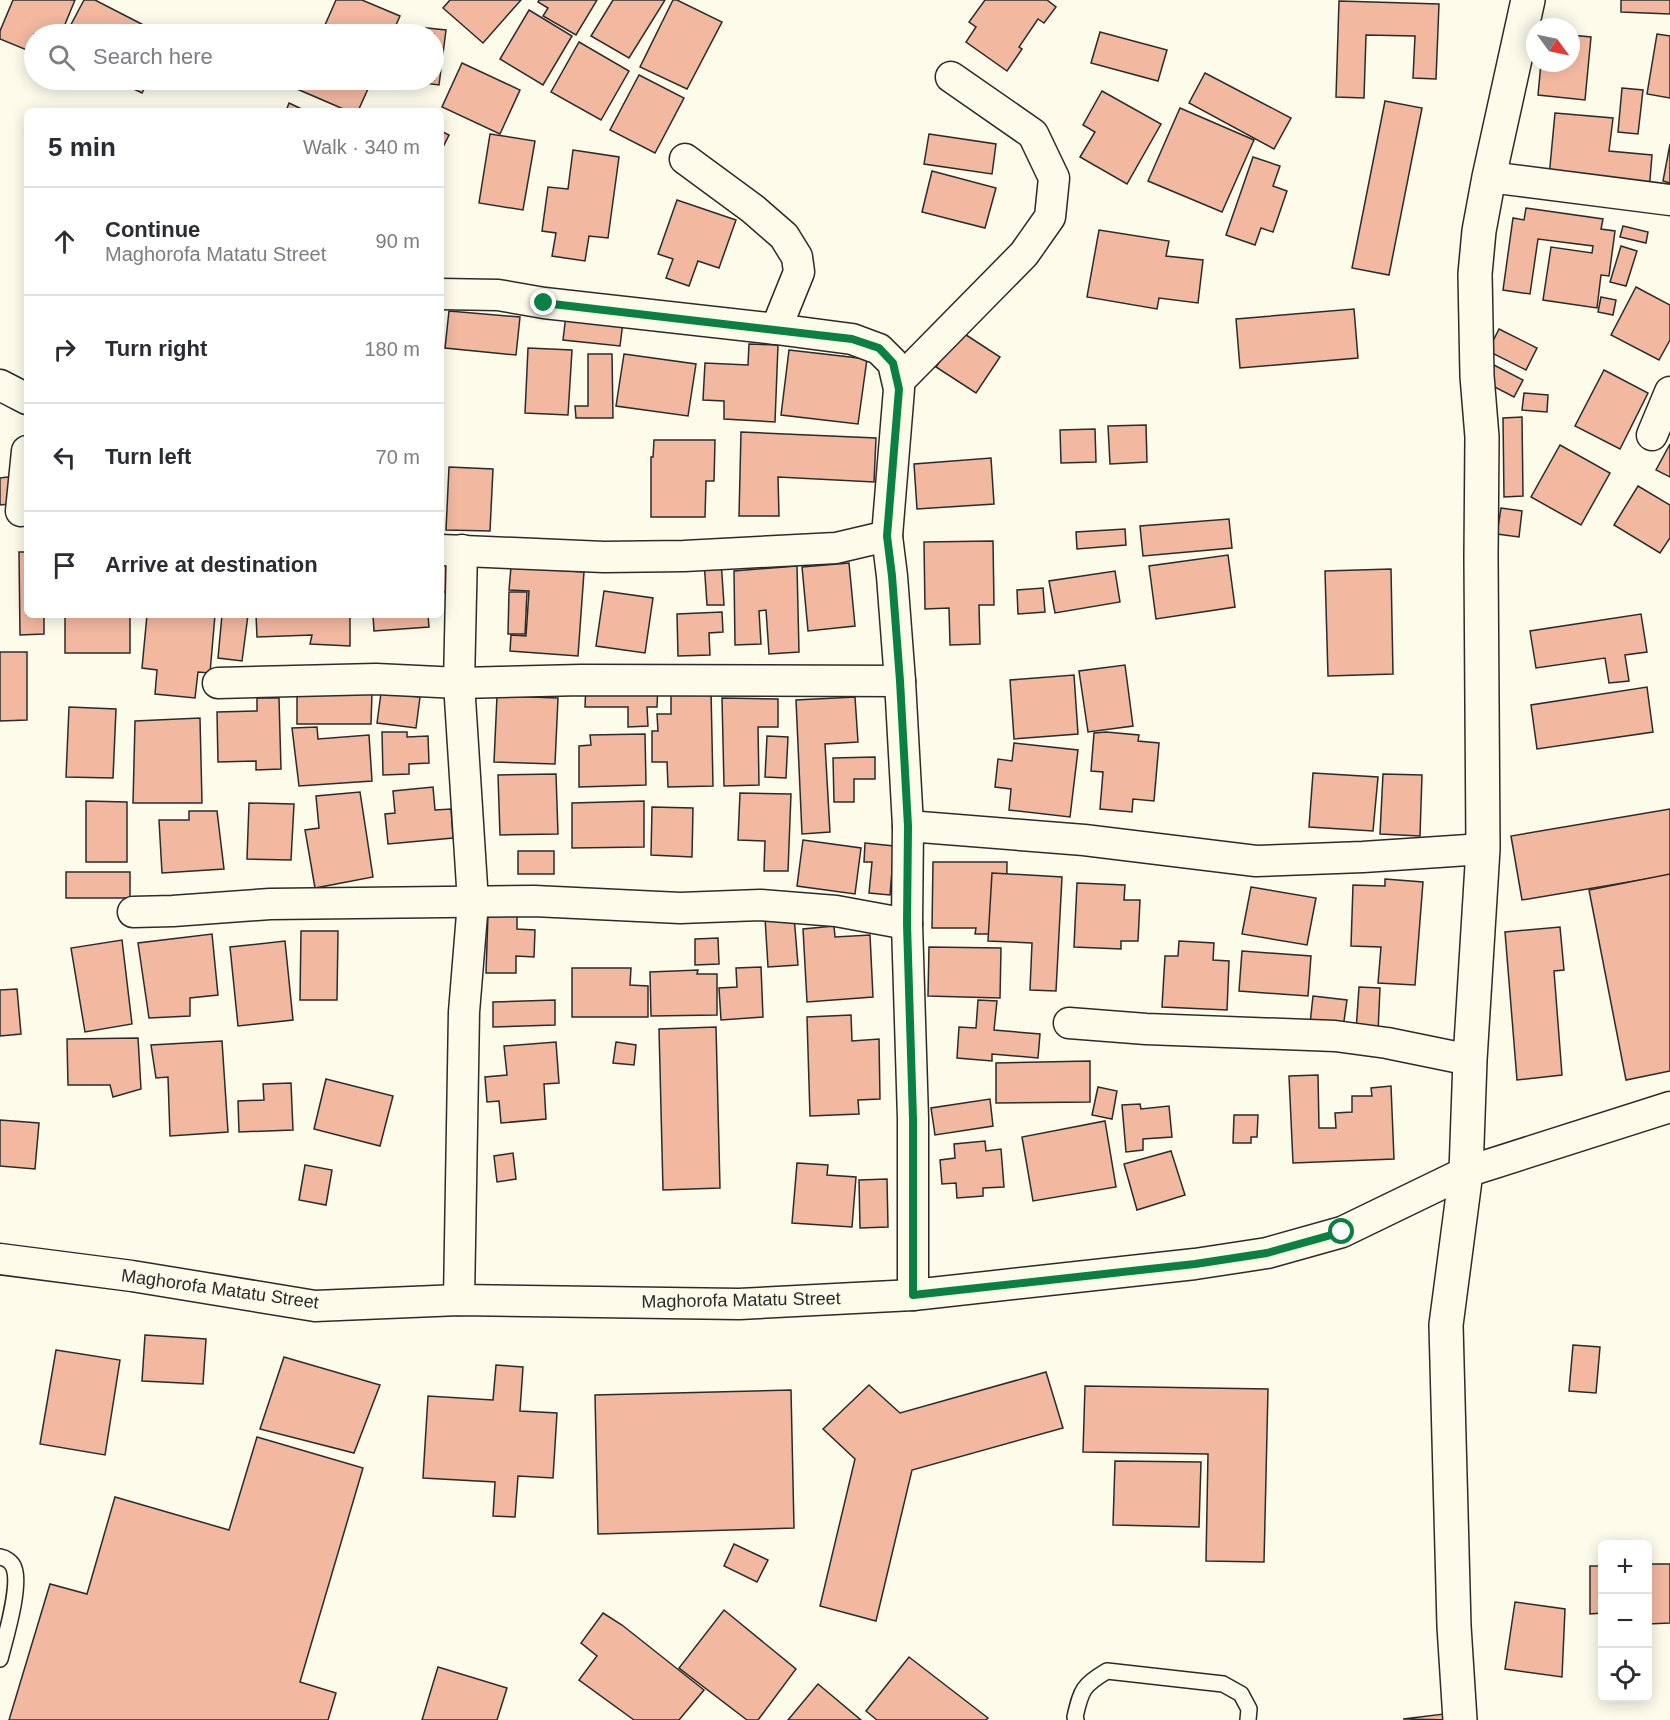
<!DOCTYPE html>
<html lang="en">
<head>
<meta charset="utf-8">
<style>
  body { margin:0; font-family:Arial,sans-serif; background:#f7f7f7; color:#2b2b33 }
  .controls { position:absolute; right:18px; bottom:18px; display:grid; overflow:hidden; border-radius:9px; box-shadow:0 3px 15px #0003 }
  .controls button { width:54px; height:54px; display:grid; place-items:center; padding:0; border:0; border-bottom:2px solid #e1e1e2; background:#fff; color:#2b2b33; font:30px sans-serif }
  .compass { position:absolute; left:1526px; top:18px; width:54px; height:54px; border-radius:50%; background:#fff; box-shadow:0 3px 15px #0003; rotate:123deg }
  .stop { position:absolute; width:18px; height:18px; margin:-14px; border:4px solid #0b8043; border-radius:50%; background:#fff }
  .stop.end { background:#0b8043; border-color:#fff; box-shadow:0 2px 6px #0008 }
  .list { margin:0; padding:0; list-style:none }
  h2 { display:flex; justify-content:space-between; align-items:center; height:78px; margin:0; padding:0 24px; font-size:26px }
  h2 small { font-size:20px; font-weight:400; color:#7c7c81 }
  .list li { display:grid; grid-template-columns:39px 1fr auto; gap:18px; align-items:center; box-sizing:border-box; height:108px; padding:0 24px; border-top:2px solid #e1e1e2 }
  .list b { display:block; font-size:22px; white-space:nowrap }
  .list p { margin:0; font-size:20px; white-space:nowrap; color:#7c7c81 }
  .list em { font-size:20px; font-style:normal; color:#7c7c81 }
  .icon { flex:none; width:33px; height:33px; fill:none; stroke:currentColor; stroke-width:2; stroke-linecap:round; stroke-linejoin:round }
  .map { position:relative; flex:none; width:1670px; height:1720px; overflow:hidden }
  .search { position:absolute; background:#fff; box-shadow:0 3px 15px #0003; left:24px; top:24px; width:420px; height:66px; display:flex; align-items:center; gap:15px; box-sizing:border-box; padding:0 21px; border-radius:33px; color:#7c7c81; font-size:22px }
  .panel { position:absolute; background:#fff; box-shadow:0 3px 15px #0003; left:24px; top:108px; width:420px; height:510px; border-radius:9px }
  .map>svg:first-child { display:block }
</style>
</head>
<body>
<div class="map">
<svg width="1670" height="1720" viewBox="0 0 1670 1720">
  <rect width="100%" height="100%" fill="#fdfbea"/>
  <!-- building -->
  <g fill="#f2b8a0" stroke="#2b2b2b" stroke-width="1.5">
    <path d="M13 0H75L61 34H34V53L0 39V31Z"/>
    <path d="M84 0H95L161 34H66Z"/>
    <path d="M336 0H362L400 16 392 34H321Z"/>
    <path d="M450 0H521L483 43 443 8Z"/>
    <path d="M539 0H597L576 35 543 16 548 8 538 2Z"/>
    <path d="M613 0H665L629 58 591 36Z"/>
    <path d="M673 0H677L722 22 687 89 640 67Z"/>
    <path d="M985 0H1047L1056 7 1044 23 1038 19 1019 47 1022 49 1007 71 966 42 976 27 969 22Z"/>
    <path d="M1621 0H1670V14L1621 12Z"/>
    <path d="M1339 1 1439 4 1436 79 1413 78 1415 36 1366 35 1364 98 1336 97Z"/>
    <path d="M529 10 572 36 543 85 500 59Z"/>
    <path d="M408 26 446 30 439 85 401 80H434V34H407Z"/>
    <path d="M1100 32 1167 50 1158 81 1091 63Z"/>
    <path d="M1657 34 1670 36V98L1647 94Z"/>
    <path d="M1571 35 1591 37 1585 100 1538 95 1541 63H1571Z"/>
    <path d="M579 42 629 71 601 120 551 92Z"/>
    <path d="M462 63 520 90 500 134 442 107Z"/>
    <path d="M1205 73 1291 118 1274 149 1189 103Z"/>
    <path d="M639 75 684 98 655 153 610 130Z"/>
    <path d="M115 80H149L142 93Z"/>
    <path d="M301 80H372L358 111H348L297 89Z"/>
    <path d="M1622 88 1643 90 1638 134 1618 132Z"/>
    <path d="M1102 91 1161 124 1127 184 1080 157 1095 132 1083 125Z"/>
    <path d="M1385 101 1422 108 1389 275 1352 268Z"/>
    <path d="M289 103 306 111H286Z"/>
    <path d="M1180 108 1254 140 1222 212 1148 181Z"/>
    <path d="M1555 113 1613 118 1609 151 1652 155 1649 192 1549 177Z"/>
    <path d="M441 131 449 135 441 151Z"/>
    <path d="M490 134 535 141 523 210 479 203Z"/>
    <path d="M929 134 996 144 992 174 924 164Z"/>
    <path d="M1670 144V183L1663 181Z"/>
    <path d="M573 150 619 157 608 238 589 236 585 261 552 256 556 233 542 231 548 187 568 189Z"/>
    <path d="M1253 157 1280 166 1273 186 1287 191 1273 232 1261 228 1255 245 1226 235Z"/>
    <path d="M932 171 996 188 985 228 922 212Z"/>
    <path d="M677 200 736 220 719 268 698 261 689 286 666 278 673 259 658 254Z"/>
    <path d="M1526 208 1603 219 1601 229 1615 231 1609 276 1601 275 1597 308 1543 300 1551 247 1592 253 1593 246 1538 239 1530 294 1503 290 1513 218 1524 220Z"/>
    <path d="M1623 226 1648 232 1646 243 1620 237Z"/>
    <path d="M1099 230 1169 241 1166 256 1203 260 1198 303 1159 298 1157 309 1087 297Z"/>
    <path d="M1621 246 1637 251 1626 286 1610 282Z"/>
    <path d="M1636 287 1670 305V340L1659 360 1611 335Z"/>
    <path d="M1601 297 1616 300 1613 315 1598 312Z"/>
    <path d="M1354 309 1358 358 1240 368 1236 319Z"/>
    <path d="M449 311 520 317 516 355 445 348Z"/>
    <path d="M566 315 623 322 620 346 563 340Z"/>
    <path d="M1499 329 1537 348 1526 370 1488 351Z"/>
    <path d="M960 331 1000 357 976 393 936 367Z"/>
    <path d="M749 344 778 345 775 422 724 419V401L703 400 705 363 748 365Z"/>
    <path d="M528 348 572 350 568 415 525 413Z"/>
    <path d="M789 350 867 359 858 424 781 415Z"/>
    <path d="M588 354H612L613 418H576L575 406H588Z"/>
    <path d="M624 354 696 364 688 416 616 406Z"/>
    <path d="M1492 364 1523 380 1514 397 1483 381Z"/>
    <path d="M1604 370 1648 393 1620 449 1575 426Z"/>
    <path d="M1524 393 1548 395 1547 412 1522 410Z"/>
    <path d="M1522 417 1523 496 1504 497 1503 418Z"/>
    <path d="M1146 425 1147 462 1110 464 1108 426Z"/>
    <path d="M1095 429 1096 462 1061 463 1060 430Z"/>
    <path d="M741 432 876 438 874 482 778 477 779 516H739Z"/>
    <path d="M654 440H715L714 481H706L705 517H651V457H653Z"/>
    <path d="M1670 444V477L1656 470Z"/>
    <path d="M1560 445 1610 473 1581 525 1531 497Z"/>
    <path d="M991 458 994 504 917 509 914 464Z"/>
    <path d="M449 467 493 469 490 531 446 530Z"/>
    <path d="M15 476 19 503 0 505V478Z"/>
    <path d="M1638 486 1670 505V538L1660 553 1614 525Z"/>
    <path d="M1501 508 1522 511 1519 537 1497 534Z"/>
    <path d="M1229 519 1232 548 1143 556 1140 526Z"/>
    <path d="M1125 529 1126 545 1077 549 1076 532Z"/>
    <path d="M993 541 994 605H979L980 644 950 645 949 608 925 609 924 542Z"/>
    <path d="M19 552H27V615H44V634L20 635Z"/>
    <path d="M441 554H445L448 592H441Z"/>
    <path d="M1228 555 1235 607 1156 619 1149 566Z"/>
    <path d="M721 560 724 605H707L704 561Z"/>
    <path d="M849 563 855 626 808 631 802 567Z"/>
    <path d="M797 566 799 652 769 654 766 610 759 611 761 644 735 645 734 571Z"/>
    <path d="M511 567 584 572 578 656 510 651 511 635 526 636 529 591 509 590Z"/>
    <path d="M1391 569 1393 674 1328 676 1325 571Z"/>
    <path d="M1115 571 1120 602 1055 613 1049 581Z"/>
    <path d="M1043 588 1045 612 1018 614 1017 590Z"/>
    <path d="M604 591 653 598 645 653 596 646Z"/>
    <path d="M509 592H527L525 634H508Z"/>
    <path d="M722 612 723 632 709 633 710 655 678 656 677 614Z"/>
    <path d="M1641 614 1647 652 1625 655 1629 681 1609 683 1605 658 1536 668 1530 631Z"/>
    <rect x="65" y="615" width="65" height="38"/>
    <path d="M147 615H215L210 673 198 672 195 698 155 694 157 670 142 668Z"/>
    <path d="M222 615H248L242 661 218 658Z"/>
    <path d="M256 615H350V646L310 644 312 635 257 637Z"/>
    <path d="M373 615H428L429 627 374 631Z"/>
    <path d="M0 652H27V720L0 721Z"/>
    <path d="M1125 665 1133 726 1088 732 1079 671Z"/>
    <path d="M1074 675 1078 734 1014 739 1010 680Z"/>
    <path d="M586 683 658 684 657 707H647L648 726 628 727V707H585Z"/>
    <path d="M1647 687 1653 732 1537 749 1531 705Z"/>
    <path d="M711 690 713 786 668 787 667 762H652V731H658L657 714H671V691Z"/>
    <path d="M372 692 371 724H297V693Z"/>
    <path d="M381 693 420 697 416 728 377 723Z"/>
    <path d="M497 696 558 698 555 764 494 762Z"/>
    <path d="M855 697 858 742 825 744 830 832 802 834 796 700Z"/>
    <path d="M257 698H279L281 769 256 770V761L218 762 217 712 257 711Z"/>
    <path d="M722 698 778 699V727H758L759 785 724 786Z"/>
    <path d="M69 707 116 709 113 778 66 777Z"/>
    <path d="M200 718 202 803H133L135 721Z"/>
    <path d="M317 727 318 739 369 735 372 781 299 786 292 728Z"/>
    <path d="M382 732H407V737L428 736 429 763 409 764V774L383 775Z"/>
    <path d="M1106 732 1139 735 1138 741 1159 743 1154 801 1133 799 1132 812 1100 809 1103 772 1091 771 1094 733Z"/>
    <path d="M645 734 646 785 579 787V746L591 745 590 735Z"/>
    <path d="M767 736 788 737 786 778 765 777Z"/>
    <path d="M1014 743 1078 750 1070 817 1009 810 1011 789 995 787 998 759 1012 761Z"/>
    <path d="M875 757V779H854V802H834L833 758Z"/>
    <path d="M1313 773 1378 777 1373 831 1309 827Z"/>
    <path d="M556 774 558 834 500 835 498 775Z"/>
    <path d="M1383 774 1422 775 1420 836 1380 834Z"/>
    <path d="M433 787 435 810 451 809 453 838 388 844 385 814 395 813 393 791Z"/>
    <path d="M360 792 373 877 315 888 305 830 319 828 316 796Z"/>
    <path d="M740 793 791 794 788 871H764L765 841 738 840Z"/>
    <path d="M86 801 127 802V862H86Z"/>
    <path d="M644 801V847L572 848V803Z"/>
    <path d="M249 803 294 804 291 860 247 859Z"/>
    <path d="M652 807 693 808 692 857 651 855Z"/>
    <path d="M1670 809V875L1522 900 1511 836Z"/>
    <path d="M189 811H217L224 869 162 873 159 820H189Z"/>
    <path d="M803 840 861 848 855 894 797 886Z"/>
    <path d="M865 843 894 846 890 895 869 893 872 862H864Z"/>
    <rect x="518" y="851" width="36" height="23"/>
    <path d="M933 862H1007L1006 934H975L976 928H932Z"/>
    <rect x="66" y="872" width="64" height="26"/>
    <path d="M992 873 1062 877 1056 991 1030 990 1032 943 988 941Z"/>
    <path d="M1670 874V1071L1626 1080 1589 890Z"/>
    <path d="M1385 879 1423 882 1415 985 1378 983 1381 947 1351 946 1353 885 1385 886Z"/>
    <path d="M1077 883 1125 885 1124 900H1140L1138 941H1121V949L1074 947Z"/>
    <path d="M1251 887 1316 898 1307 945 1242 934Z"/>
    <path d="M488 914H517V929L535 930 534 957 516 956V973H486Z"/>
    <path d="M794 916 798 965 768 967 765 918Z"/>
    <path d="M834 926 835 937 870 935 873 997 807 1002 803 929Z"/>
    <path d="M1560 927 1564 970 1554 971 1562 1075 1517 1080 1505 932Z"/>
    <path d="M301 931H338L337 1000H300Z"/>
    <path d="M212 934 218 995 190 998V1016L149 1018 138 943Z"/>
    <path d="M718 938 719 964 695 965V939Z"/>
    <path d="M122 940 132 1024 85 1032 71 948Z"/>
    <path d="M285 941 293 1020 238 1026 230 947Z"/>
    <path d="M1179 941 1214 943 1213 960 1229 961 1227 1010 1162 1007 1165 956H1178Z"/>
    <path d="M929 947 1001 948 1000 998 928 996Z"/>
    <path d="M1242 951 1311 956 1308 996 1239 991Z"/>
    <path d="M761 967 763 1017 721 1020 719 988 737 987 736 968Z"/>
    <path d="M572 968H631L630 985 648 986V1017H572Z"/>
    <path d="M698 970 697 974H717V1015L651 1016 650 972Z"/>
    <path d="M1359 987 1380 988 1378 1032 1356 1031Z"/>
    <path d="M17 989 21 1034 0 1036V990Z"/>
    <path d="M1313 996 1347 1000 1343 1028 1310 1024Z"/>
    <path d="M555 1000V1025L493 1027V1002Z"/>
    <path d="M978 1000 997 1001 994 1030 1040 1034 1038 1058 992 1054V1061L957 1058 959 1027 976 1028Z"/>
    <path d="M851 1015 852 1041 879 1039 880 1099 858 1100 859 1114 810 1116 807 1017Z"/>
    <path d="M716 1027 720 1188 663 1190 659 1029Z"/>
    <path d="M138 1038 141 1089 113 1097 110 1085H68L67 1039Z"/>
    <path d="M222 1041 228 1132 170 1136 168 1077 156 1078 151 1045Z"/>
    <path d="M556 1042 559 1083 544 1084 546 1119 501 1123 499 1101 487 1102 485 1077 507 1075 504 1046Z"/>
    <path d="M616 1042 636 1045 634 1065 613 1063Z"/>
    <path d="M1090 1061V1102L996 1103V1063Z"/>
    <path d="M1318 1075 1319 1128H1336L1335 1113 1352 1112V1096H1372L1371 1088 1391 1086 1394 1159 1293 1163 1289 1076Z"/>
    <path d="M326 1079 393 1096 380 1146 314 1129Z"/>
    <path d="M291 1083 293 1130 239 1132 238 1101 264 1100 263 1084Z"/>
    <path d="M1098 1087 1117 1091 1112 1119 1092 1115Z"/>
    <path d="M990 1099 993 1126 935 1135 931 1108Z"/>
    <path d="M1140 1104 1141 1109 1169 1106 1172 1137 1143 1139V1150L1126 1152 1122 1105Z"/>
    <path d="M1234 1115H1258L1257 1137H1251V1143H1233Z"/>
    <path d="M0 1120 39 1123 35 1169 0 1166Z"/>
    <path d="M1105 1121 1116 1187 1033 1201 1022 1137Z"/>
    <path d="M985 1141 986 1151 1001 1149 1004 1187 983 1188V1196L957 1198 956 1183 942 1184 940 1160 955 1158 954 1144Z"/>
    <path d="M1171 1151 1185 1195 1137 1210 1124 1164Z"/>
    <path d="M513 1153 516 1179 497 1182 494 1156Z"/>
    <path d="M797 1163 828 1165 827 1175 856 1177 852 1227 792 1223Z"/>
    <path d="M305 1165 332 1170 326 1205 299 1200Z"/>
    <path d="M887 1179 888 1227 860 1228 859 1180Z"/>
    <path d="M145 1335 206 1339 203 1384 142 1381Z"/>
    <path d="M1573 1345 1600 1347 1596 1393 1569 1391Z"/>
    <path d="M56 1350 120 1360 105 1455 40 1444Z"/>
    <path d="M284 1357 380 1385 354 1453 260 1429Z"/>
    <path d="M496 1365 523 1367 520 1411 557 1413 553 1478 518 1476 515 1517 493 1516 495 1482 423 1478 428 1396 493 1400Z"/>
    <path d="M1046 1372 1063 1428 912 1470 876 1621 820 1606 855 1459 823 1429 869 1385 900 1413Z"/>
    <path d="M1085 1386 1268 1389 1264 1562 1206 1561 1208 1454 1083 1452Z"/>
    <path d="M791 1390 794 1528 598 1534 595 1395Z"/>
    <path d="M257 1437 363 1468 300 1682 336 1693 328 1720H9L50 1584 87 1594 115 1497 229 1530Z"/>
    <path d="M1115 1461 1201 1462 1199 1527 1113 1525Z"/>
    <path d="M734 1544 768 1560 757 1582 724 1566Z"/>
    <path d="M1648 1564H1670V1623L1648 1624Z"/>
    <path d="M1590 1566H1602V1613L1590 1614Z"/>
    <path d="M1515 1602 1565 1609 1562 1677 1505 1669Z"/>
    <path d="M724 1610 796 1669 758 1720H747L679 1668Z"/>
    <path d="M603 1613 622 1625 704 1690 679 1720H634L579 1680 597 1656 581 1643Z"/>
    <path d="M909 1657 988 1718 986 1720H877L866 1711Z"/>
    <path d="M438 1667 507 1688 497 1720H422Z"/>
    <path d="M818 1684 861 1720H788Z"/>
    <path d="M1452 1713V1720L1403 1719Z"/>
  </g>
  <g fill="none" stroke-linecap="round" stroke-linejoin="round">
    <!-- service casing -->
    <g stroke="#2b2b2b" stroke-width="18">
      <g id="service">
        <path d="M0 1557C6 1558 12 1562 14 1568 21 1587 5 1639 0 1659"/>
        <path d="M1076 1720 1075 1717C1081 1690 1083 1685 1107 1671L1223 1684 1241 1694 1249 1709 1248 1720"/>
      </g>
    </g>
    <!-- minor casing -->
    <g stroke="#2b2b2b" stroke-width="33">
      <g id="minor">
        <path d="M1489 177 1670 200"/>
        <path d="M441 294 498 295 544 303 776 329 799 272 797 257 784 236 753 209 685 159"/>
        <path d="M776 329 852 339 879 349 893 363 899 389 887 536 892 576 900 681 908 826 907 924 913 1119V1295"/>
        <path d="M898 382 1024 254 1050 217 1054 178 1033 134 951 77"/>
        <path d="M0 385 27 399"/>
        <path d="M1652 435 1670 392"/>
        <path d="M21 511 27 451"/>
        <path d="M441 550 604 557 684 556 836 548 887 536"/>
        <path d="M218 683 376 679 459 683 581 680 900 681"/>
        <path d="M908 826 1084 840 1256 861 1363 857 1483 849"/>
        <path d="M133 912 173 911 270 904 534 901 680 908 760 905 836 911 907 924"/>
        <path d="M1069 1023 1146 1029 1335 1036 1387 1043 1470 1060"/>
        <path d="M0 1259 132 1276 315 1306 459 1300 739 1304 913 1295 1195 1264 1267 1253 1342 1232 1466 1172 1670 1107"/>
        <path d="M459 1300 464 1012 473 902 459 683 462 550"/>
      </g>
    </g>
    <!-- tertiary casing -->
    <g stroke="#2b2b2b" stroke-width="36">
      <path id="tertiary" d="M1460 1720 1454 1626 1446 1325 1466 1172 1470 1060 1483 849 1481 557 1482 437 1477 376 1475 274 1479 231 1489 177 1528 0"/>
    </g>
    <!-- service -->
    <use href="#service" stroke="#fdfbea" stroke-width="15"/>
    <!-- minor -->
    <use href="#minor" stroke="#fdfbea" stroke-width="30"/>
    <!-- tertiary -->
    <use href="#tertiary" stroke="#fdfbea" stroke-width="33"/>
  </g>
  <g fill="none" stroke-linecap="round" stroke-linejoin="round">
    <!-- route -->
    <path stroke="#0b8043" stroke-width="8" d="M544 303 852 339 879 348 893 363 899 389 887 536 892 576 900 681 908 826 907 924 913 1119V1295L1195 1264 1267 1253 1342 1232"/>
  </g>
  <g text-anchor="middle" dominant-baseline="central" stroke-width="4.5" stroke-linejoin="round" paint-order="stroke">
    <!-- street labels -->
    <g font-size="18" fill="#2b2b2b" stroke="#fdfbea">
      <text transform="translate(220 1289) rotate(8)">Maghorofa Matatu Street</text>
      <text transform="translate(741 1300) rotate(-1)">Maghorofa Matatu Street</text>
    </g>
  </g>
</svg>
<div class="controls">
<button>+</button>
<button>−</button>
<button><svg class="icon" aria-label="locate" viewBox="0 0 24 24"><circle cx="12" cy="12" r="6"/><path d="M12 2v4M12 18v4M2 12h4M18 12h4"/></svg></button>
</div>
<svg class="compass" viewBox="-18 -18 36 36"><path d="M0-13l5 13h-10z" fill="#e53935"/><path d="M0 13l5-13h-10z" fill="#7c7c81"/></svg>
<div class="stop" style="left:1342px;top:1232px"></div>
<div class="stop end" style="left:544px;top:303px"></div>
<div class="search"><svg class="icon" aria-label="search" viewBox="0 0 24 24"><circle cx="10" cy="10" r="6"/><path d="M15 15l6 6"/></svg>Search here</div>
<section class="panel">
<h2>5 min<small>Walk · 340 m</small></h2>
<ul class="list">
<li><svg class="icon" aria-label="ahead" viewBox="0 0 24 24"><path d="M12 20V5M6 11l6-6 6 6"/></svg><div><b>Continue</b><p>Maghorofa Matatu Street</p></div><em>90 m</em></li>
<li><svg class="icon" aria-label="right" viewBox="0 0 24 24"><path d="M7 20v-9h11M14 6l5 5-5 5"/></svg><div><b>Turn right</b></div><em>180 m</em></li>
<li><svg class="icon" aria-label="left" viewBox="0 0 24 24"><path d="M17 20v-9H6M10 6l-5 5 5 5"/></svg><div><b>Turn left</b></div><em>70 m</em></li>
<li><svg class="icon" aria-label="arrive" viewBox="0 0 24 24"><path d="M6 21V4h12l-3 4 3 4H6"/></svg><div><b>Arrive at destination</b></div></li>
</ul>
</section>
</div>
</body>
</html>
